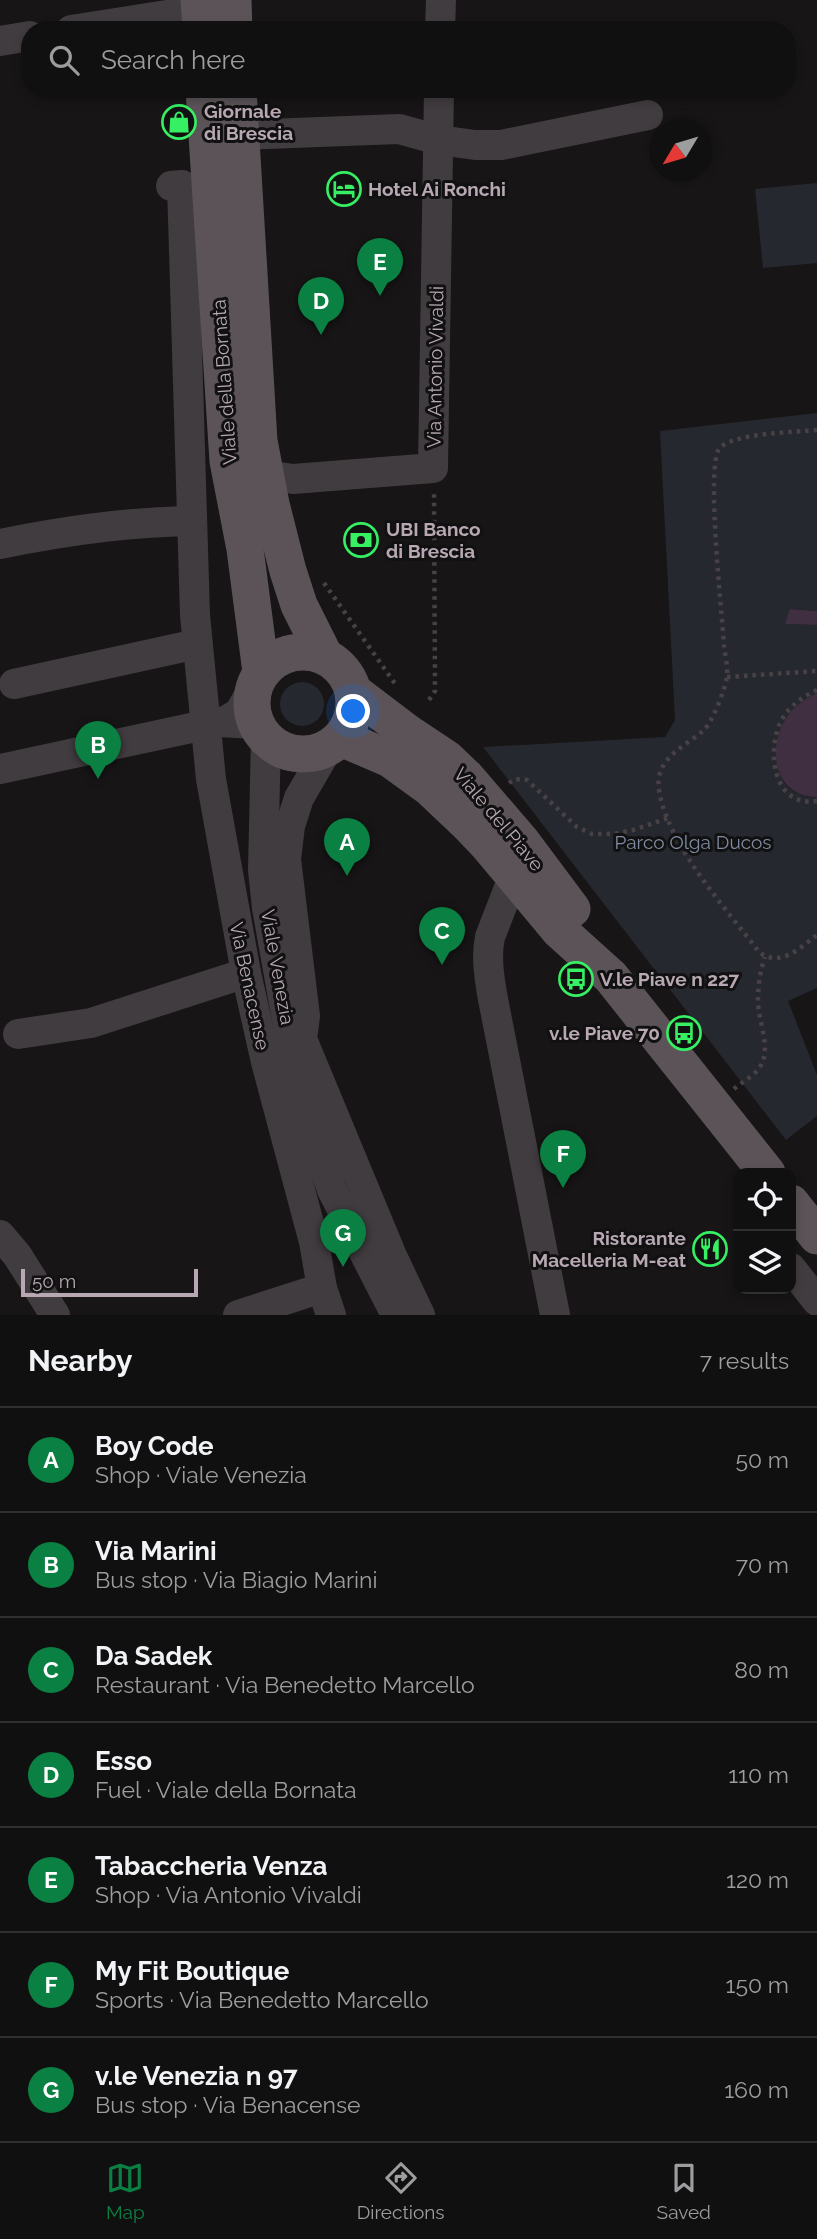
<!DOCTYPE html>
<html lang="en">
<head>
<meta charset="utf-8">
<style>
  body { margin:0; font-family:Raleway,sans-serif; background:#1a1919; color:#f1f3f6 }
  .controls { position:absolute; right:21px; bottom:21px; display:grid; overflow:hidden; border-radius:14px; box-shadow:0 4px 10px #0003 }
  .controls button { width:63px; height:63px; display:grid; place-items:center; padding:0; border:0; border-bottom:2px solid #303030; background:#111010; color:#f1f3f6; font:35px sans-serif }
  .compass { position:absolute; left:649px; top:119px; width:63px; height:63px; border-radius:50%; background:#111010; box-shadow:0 4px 10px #0003; rotate:232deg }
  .scale { position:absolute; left:21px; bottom:18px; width:177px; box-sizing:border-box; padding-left:7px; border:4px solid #b7a8b3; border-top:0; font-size:19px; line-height:24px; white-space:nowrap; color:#b7a8b3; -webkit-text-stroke:5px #121111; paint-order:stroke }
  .you { position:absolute; left:354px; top:712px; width:24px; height:24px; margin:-18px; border:5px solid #fff; border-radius:50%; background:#1a73e8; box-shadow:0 0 0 10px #1a73e833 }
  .badge { display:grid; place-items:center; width:46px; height:46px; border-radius:50%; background:#0b8043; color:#fff; font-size:23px; font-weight:700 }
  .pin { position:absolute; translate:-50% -58px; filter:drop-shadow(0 2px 4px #0008) }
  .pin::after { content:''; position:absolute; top:37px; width:24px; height:21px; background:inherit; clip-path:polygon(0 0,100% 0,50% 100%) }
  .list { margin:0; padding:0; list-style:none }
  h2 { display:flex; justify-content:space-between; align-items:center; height:91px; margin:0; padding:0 28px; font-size:30px }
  h2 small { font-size:23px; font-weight:400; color:#9c9d9f }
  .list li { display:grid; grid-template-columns:46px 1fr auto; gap:21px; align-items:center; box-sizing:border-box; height:105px; padding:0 28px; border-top:2px solid #303030 }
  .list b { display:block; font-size:26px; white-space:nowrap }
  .list p { margin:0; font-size:23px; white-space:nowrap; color:#9c9d9f }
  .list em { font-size:23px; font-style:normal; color:#9c9d9f }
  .icon { flex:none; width:38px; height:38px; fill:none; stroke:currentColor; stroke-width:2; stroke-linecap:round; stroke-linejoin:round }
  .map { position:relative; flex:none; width:817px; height:1315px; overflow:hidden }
  .search { position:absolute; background:#111010; box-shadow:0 4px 10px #0003; left:21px; right:21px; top:21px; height:77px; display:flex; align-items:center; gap:18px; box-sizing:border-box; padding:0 24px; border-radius:28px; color:#9c9d9f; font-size:26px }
  .sheet { height:826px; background:#111010 }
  nav { display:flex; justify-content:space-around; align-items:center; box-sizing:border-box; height:98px; border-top:2px solid #303030; background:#111010; font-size:19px; color:#9c9d9f }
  nav a { display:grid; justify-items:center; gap:4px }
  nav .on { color:#0b8043 }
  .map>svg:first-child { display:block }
</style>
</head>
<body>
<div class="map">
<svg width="817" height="1315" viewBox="0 0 817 1315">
  <rect width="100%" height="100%" fill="#171516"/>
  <!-- green -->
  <g fill="#26282f">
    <path d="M817 183V263L763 268 755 189Z"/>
    <path d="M817 413V611L791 609 785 624 817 625V693C800 702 786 722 779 739 776 744 777 750 777 755 777 781 791 797 817 797V988L788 1001 817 1075V1116L786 1140 483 747 665 737 675 720 660 431Z"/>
    <circle cx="302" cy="704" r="22"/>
  </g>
  <!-- water -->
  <g fill="#402f40">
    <path d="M790 609 817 611V625L785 624Z"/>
    <path d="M817 693V797C774 797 766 748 787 717 794 706 805 699 817 693Z"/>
  </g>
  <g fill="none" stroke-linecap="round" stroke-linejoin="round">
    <!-- path -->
    <g stroke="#484146" stroke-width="4.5" stroke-dasharray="3.5 5" stroke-linecap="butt">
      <path d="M817 430C796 432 731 433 719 449 706 468 722 613 724 645 725 655 728 667 727 677 725 689 713 721 704 730 685 747 654 758 659 790 668 846 725 907 759 952 780 968 800 948 817 935"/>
      <path d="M324 583 396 685"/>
      <path d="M727 677 817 671"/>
      <path d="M817 690C802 697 789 706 781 721 766 751 773 808 817 801"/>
      <path d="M429 700 435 691 434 493"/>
      <path d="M509 783 515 779 527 780 577 827 592 834H613L633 830 668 818"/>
      <path d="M734 1089C742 1082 754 1076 760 1067 772 1049 758 1021 758 1001 758 986 760 971 765 957"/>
    </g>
    <!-- minor -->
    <g stroke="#413c3f" stroke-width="30">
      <path d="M71 30 199 10"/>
      <path d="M440 30 441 0"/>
      <path d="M0 41 30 36"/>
      <path d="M240 135 399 129 439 140 475 145H501L648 115"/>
      <path d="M171 186 182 185 195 615 211 779 246 973 266 1062 314 1242 322 1288 331 1315"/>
      <path d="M266 475 293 479 433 468 439 89"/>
      <path d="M0 544C63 531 127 522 192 521"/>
      <path d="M14 684 197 644"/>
      <path d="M225 721 239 713 253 688"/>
      <path d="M266 738 263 870 267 908 301 1098 332 1190 396 1315"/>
      <path d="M328 748 299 798 290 826 286 859 305 1016 302 1039 392 1256 420 1315"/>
      <path d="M0 769 219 722 256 724"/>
      <path d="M518 858 514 875 490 937C486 956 489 975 492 994L555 1315"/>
      <path d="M18 1034 91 1023 246 973"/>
      <path d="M0 1235 17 1255 55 1315"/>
      <path d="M791 1268 817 1301"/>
      <path d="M238 1315 322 1288"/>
    </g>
    <!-- major -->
    <g stroke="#5b5358" stroke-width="37">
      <path d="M199 0 201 30"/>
      <path d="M233 0 234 30"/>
      <path d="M204 89 228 461 245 549 261 672"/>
      <path d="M238 89 259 441 271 504 288 571 299 605 324 655"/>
      <circle cx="303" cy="703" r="51"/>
      <path d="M354 692 408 733 447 759 467 778 522 842 572 909"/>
      <path d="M341 738 390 759 430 788 467 823 488 845 560 931 611 977 767 1173"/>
      <path d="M791 1203 817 1236"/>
    </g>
  </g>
  <!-- icons -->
  <defs>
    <g id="shop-ring" transform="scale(1.75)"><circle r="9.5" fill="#121111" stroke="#36ef63" stroke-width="1.5"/><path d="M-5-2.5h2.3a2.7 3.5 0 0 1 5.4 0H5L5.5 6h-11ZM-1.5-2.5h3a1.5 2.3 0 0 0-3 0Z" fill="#36ef63"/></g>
    <g id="hotel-ring" transform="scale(1.75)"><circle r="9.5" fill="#121111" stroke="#36ef63" stroke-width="1.5"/><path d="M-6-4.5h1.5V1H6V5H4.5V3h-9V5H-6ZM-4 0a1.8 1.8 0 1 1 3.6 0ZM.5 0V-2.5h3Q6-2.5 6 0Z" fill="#36ef63"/></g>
    <g id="bank-ring" transform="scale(1.75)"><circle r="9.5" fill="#121111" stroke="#36ef63" stroke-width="1.5"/><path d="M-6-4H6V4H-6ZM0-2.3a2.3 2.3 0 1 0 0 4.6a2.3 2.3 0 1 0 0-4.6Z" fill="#36ef63"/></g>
    <g id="bus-ring" transform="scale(1.75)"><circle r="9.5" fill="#121111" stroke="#36ef63" stroke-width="1.5"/><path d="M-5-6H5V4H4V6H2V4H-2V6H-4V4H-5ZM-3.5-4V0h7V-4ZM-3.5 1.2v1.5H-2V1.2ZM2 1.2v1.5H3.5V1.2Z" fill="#36ef63"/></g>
    <g id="restaurant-ring" transform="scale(1.75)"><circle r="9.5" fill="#121111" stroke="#36ef63" stroke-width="1.5"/><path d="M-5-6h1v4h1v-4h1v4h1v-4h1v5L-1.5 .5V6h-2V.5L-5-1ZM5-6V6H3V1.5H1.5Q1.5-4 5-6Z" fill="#36ef63"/></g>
  </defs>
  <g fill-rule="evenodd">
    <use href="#shop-ring" x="179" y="122"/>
    <use href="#hotel-ring" x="344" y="189"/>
    <use href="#bank-ring" x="361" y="540"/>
    <use href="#bus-ring" x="576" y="979"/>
    <use href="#bus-ring" x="684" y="1033"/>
    <use href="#restaurant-ring" x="710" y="1249"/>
  </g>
  <g text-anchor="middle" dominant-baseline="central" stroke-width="6" stroke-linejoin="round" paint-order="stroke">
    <!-- poi labels -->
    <g font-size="19" font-weight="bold" fill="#b7a8b3" stroke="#121111" text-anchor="start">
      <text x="204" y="111">Giornale<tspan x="204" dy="22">di Brescia</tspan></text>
      <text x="368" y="189">Hotel Ai Ronchi</text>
      <text x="386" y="529">UBI Banco<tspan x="386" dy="22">di Brescia</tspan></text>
      <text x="600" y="979">V.le Piave n 227</text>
      <text x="660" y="1033" text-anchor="end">v.le Piave 70</text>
      <text x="686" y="1238" text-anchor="end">Ristorante<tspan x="686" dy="22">Macelleria M-eat</tspan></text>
    </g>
    <!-- street labels -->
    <g font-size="19" fill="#b7a8b3" stroke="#121111">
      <text transform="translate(435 367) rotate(-89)">Via Antonio Vivaldi</text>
      <text transform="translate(224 382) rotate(-94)">Viale della Bornata</text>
      <text transform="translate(499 819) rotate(50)">Viale del Piave</text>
      <text transform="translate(278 967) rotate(80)">Viale Venezia</text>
      <text transform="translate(250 986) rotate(78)">Via Benacense</text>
    </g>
    <!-- park labels -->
    <g font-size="19" fill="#7f8ba2" stroke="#121111">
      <text x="693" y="842">Parco Olga Ducos</text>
    </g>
  </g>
</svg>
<div class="controls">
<button><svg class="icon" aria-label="locate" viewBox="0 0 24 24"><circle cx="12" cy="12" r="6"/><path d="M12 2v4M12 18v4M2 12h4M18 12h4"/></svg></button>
<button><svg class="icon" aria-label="layers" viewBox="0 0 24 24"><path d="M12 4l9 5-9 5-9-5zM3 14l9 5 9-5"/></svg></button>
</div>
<svg class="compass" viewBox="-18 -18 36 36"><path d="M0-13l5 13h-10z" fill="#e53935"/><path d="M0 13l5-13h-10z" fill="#9c9d9f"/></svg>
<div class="scale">50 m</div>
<div class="you"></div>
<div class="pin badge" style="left:347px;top:876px">A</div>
<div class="pin badge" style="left:98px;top:779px">B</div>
<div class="pin badge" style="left:442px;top:965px">C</div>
<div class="pin badge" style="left:321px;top:335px">D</div>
<div class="pin badge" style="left:380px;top:296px">E</div>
<div class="pin badge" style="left:563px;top:1188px">F</div>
<div class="pin badge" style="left:343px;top:1267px">G</div>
<div class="search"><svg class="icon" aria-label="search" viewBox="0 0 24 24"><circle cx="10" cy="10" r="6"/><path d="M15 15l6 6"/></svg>Search here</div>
</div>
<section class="sheet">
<h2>Nearby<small>7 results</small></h2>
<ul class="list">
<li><span class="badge">A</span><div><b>Boy Code</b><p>Shop · Viale Venezia</p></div><em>50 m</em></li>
<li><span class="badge">B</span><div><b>Via Marini</b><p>Bus stop · Via Biagio Marini</p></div><em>70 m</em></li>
<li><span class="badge">C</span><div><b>Da Sadek</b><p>Restaurant · Via Benedetto Marcello</p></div><em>80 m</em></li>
<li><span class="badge">D</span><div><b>Esso</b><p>Fuel · Viale della Bornata</p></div><em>110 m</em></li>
<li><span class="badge">E</span><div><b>Tabaccheria Venza</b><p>Shop · Via Antonio Vivaldi</p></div><em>120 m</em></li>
<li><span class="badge">F</span><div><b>My Fit Boutique</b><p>Sports · Via Benedetto Marcello</p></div><em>150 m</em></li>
<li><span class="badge">G</span><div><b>v.le Venezia n 97</b><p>Bus stop · Via Benacense</p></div><em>160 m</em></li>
</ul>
</section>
<nav>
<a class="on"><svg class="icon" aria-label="map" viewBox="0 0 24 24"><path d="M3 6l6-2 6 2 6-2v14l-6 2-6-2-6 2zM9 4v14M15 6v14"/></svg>Map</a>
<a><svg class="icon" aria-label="directions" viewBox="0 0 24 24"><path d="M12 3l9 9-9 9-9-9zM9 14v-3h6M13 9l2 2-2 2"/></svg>Directions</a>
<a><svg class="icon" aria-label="saved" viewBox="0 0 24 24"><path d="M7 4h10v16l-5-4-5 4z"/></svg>Saved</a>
</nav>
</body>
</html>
